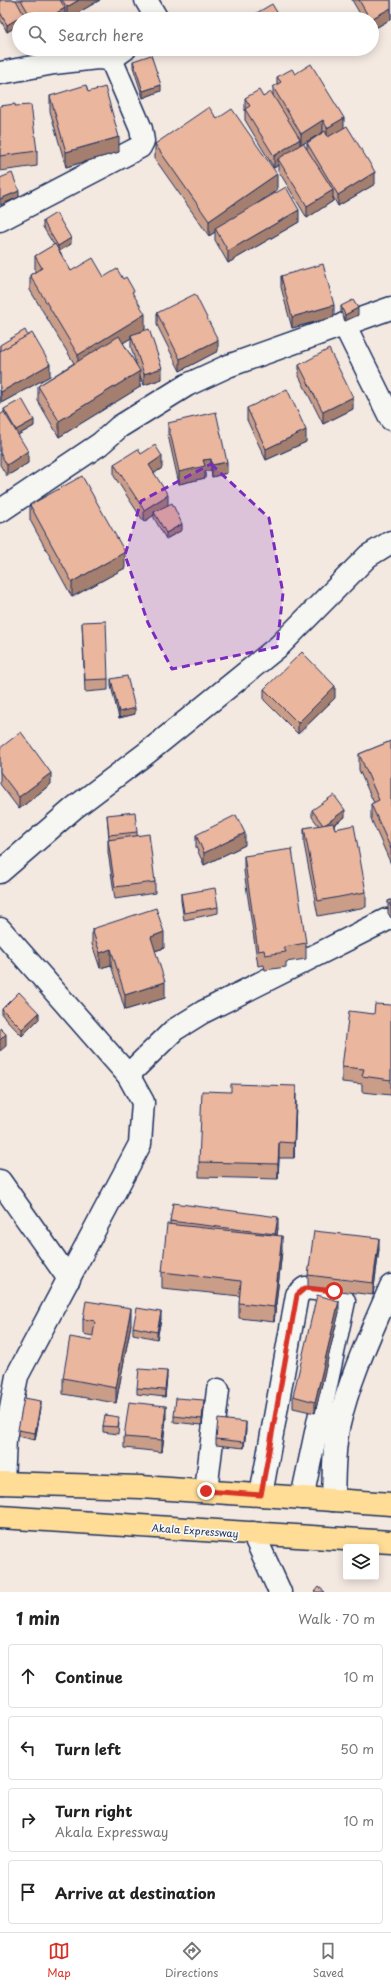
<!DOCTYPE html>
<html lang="en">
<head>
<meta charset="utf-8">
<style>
  body { margin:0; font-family:"Playpen Sans",sans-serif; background:#f6f6f6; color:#222 }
  .controls { position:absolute; right:12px; bottom:12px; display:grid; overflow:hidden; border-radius:4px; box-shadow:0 2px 10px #0003 }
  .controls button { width:36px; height:36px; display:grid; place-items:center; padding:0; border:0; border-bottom:1px solid #e0e0e0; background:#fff; color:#222; font:20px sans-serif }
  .stop { position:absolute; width:12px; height:12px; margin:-9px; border:3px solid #d93025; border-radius:50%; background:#fff }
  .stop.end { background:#d93025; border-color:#fff; box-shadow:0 1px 4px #0008 }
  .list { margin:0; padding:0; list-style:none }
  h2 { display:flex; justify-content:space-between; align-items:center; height:52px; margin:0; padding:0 16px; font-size:17px }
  h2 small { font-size:13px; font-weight:400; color:#767676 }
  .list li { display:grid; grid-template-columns:26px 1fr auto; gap:12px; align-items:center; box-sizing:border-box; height:64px; margin:0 8px 8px; padding:0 8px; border:1px solid #e0e0e0; border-radius:4px }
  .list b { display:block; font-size:15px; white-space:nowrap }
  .list p { margin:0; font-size:13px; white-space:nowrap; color:#767676 }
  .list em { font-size:13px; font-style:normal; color:#767676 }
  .icon { flex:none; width:22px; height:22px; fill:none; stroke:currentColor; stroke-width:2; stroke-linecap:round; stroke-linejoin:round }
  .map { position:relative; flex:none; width:391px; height:1592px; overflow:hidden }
  .search { position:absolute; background:#fff; box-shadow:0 2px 10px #0003; left:12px; right:12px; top:12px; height:44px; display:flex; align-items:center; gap:10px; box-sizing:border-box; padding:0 14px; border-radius:22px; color:#767676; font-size:15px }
  .sheet { height:340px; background:#fff }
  nav { display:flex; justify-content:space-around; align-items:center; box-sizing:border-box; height:56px; border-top:1px solid #e0e0e0; background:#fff; font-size:11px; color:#767676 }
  nav a { display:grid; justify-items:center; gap:2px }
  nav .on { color:#d93025 }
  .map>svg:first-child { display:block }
</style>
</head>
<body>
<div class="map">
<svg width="391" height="1592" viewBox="0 0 391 1592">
  <rect width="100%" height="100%" fill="#f4e9e1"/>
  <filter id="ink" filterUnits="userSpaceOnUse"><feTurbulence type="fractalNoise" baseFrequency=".025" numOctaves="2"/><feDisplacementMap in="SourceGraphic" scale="8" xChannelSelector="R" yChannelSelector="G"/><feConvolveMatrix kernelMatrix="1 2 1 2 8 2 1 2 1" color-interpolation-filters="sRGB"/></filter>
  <g filter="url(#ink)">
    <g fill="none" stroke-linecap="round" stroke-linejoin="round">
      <!-- minor casing -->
      <g stroke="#1b2f5e" stroke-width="25">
        <g id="minor">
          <path d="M146 0 157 19"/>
          <path d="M0 73 54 63 97 58 111 59 125 49"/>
          <path d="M0 220 140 147 143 141 141 129 111 59"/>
          <path d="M344 324 391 419"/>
          <path d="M0 511 100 444 119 427 187 385 228 366 391 308"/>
          <path d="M0 872 74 808 148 752 279 646 368 556 391 542"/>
          <path d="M0 929 128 1075 143 1102 140 1144 17 1376 5 1439 3 1483"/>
          <path d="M128 1075 174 1030 203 1012 386 920"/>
          <path d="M0 1181 69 1279"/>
          <path d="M206 1491 218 1390"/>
          <path d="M261 1495 297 1295 305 1288 334 1291 344 1301 302 1498"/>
          <path d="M333 1500C334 1475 333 1449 339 1424 350 1376 372 1331 391 1286"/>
          <path d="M253 1533 280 1592"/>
        </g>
      </g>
      <!-- major casing -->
      <g stroke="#1b2f5e" stroke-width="25">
        <g id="major">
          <path d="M0 1483 141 1487 391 1504"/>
          <path d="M0 1517 391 1542"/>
        </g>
      </g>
      <!-- minor -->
      <use href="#minor" stroke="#f6f6f2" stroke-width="22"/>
      <!-- major -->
      <use href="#major" stroke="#ffdd96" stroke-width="22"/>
    </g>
    <!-- wall -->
    <g fill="#ca9d88" stroke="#1b2f5e" fill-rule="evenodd">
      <path d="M0 0H100L67 19 65 16V19H25L24 18V19H19V25L7 32 0 19Z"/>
      <path d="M352 0H391V19L372 30V19H363Z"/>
      <path d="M133 61 161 91 143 98 133 67Z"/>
      <path d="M295 74 344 127 375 184 338 206 333 197V201L307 218 278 170V165L274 168 245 120V98L273 96V87L277 85V77ZM323 132V133L307 143V149L303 144Z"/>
      <path d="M88 92 119 152 66 167 50 111V96Z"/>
      <path d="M0 106H15L37 151V166L0 171Z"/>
      <path d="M217 119 277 190 251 208 299 222 228 263 215 240V232L209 236 155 159V144Z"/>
      <path d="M43 221 71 244 59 251 71 271 104 277 123 279 134 296 145 329 142 332 162 379 144 385 140 376V387L59 437 38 401V386L74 363 30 290V275L35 272V256L54 245 43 227ZM131 338V347L137 367 123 343Z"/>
      <path d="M281 276 334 317 292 328 281 287Z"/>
      <path d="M341 306 358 315 345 321 341 312Z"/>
      <path d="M157 313 218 351 180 371 157 325Z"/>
      <path d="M0 345 50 376 1 403 0 402Z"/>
      <path d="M299 365 353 409 323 424 299 376Z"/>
      <path d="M247 408 306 442 266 460 247 420Z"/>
      <path d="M4 409 34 426 18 435 28 463 7 476 0 465V415L4 413Z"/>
      <path d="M168 423 227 473 212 477 211 470 205 472V478L179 484 168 435Z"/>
      <path d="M141 454 162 468 154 473 168 505 182 530 166 539 154 518V515L144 522 114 476V464Z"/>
      <path d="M30 505 125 568 72 597 30 520Z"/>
      <path d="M82 622 108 679V690L85 692Z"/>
      <path d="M111 679 135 714 119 718 111 686Z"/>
      <path d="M264 689 335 698 298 734 264 700Z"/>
      <path d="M391 741V864L371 819V804L374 803 359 770V754Z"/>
      <path d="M0 748 51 784 19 809 0 784Z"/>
      <path d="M312 810 345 817 334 825 335 829 366 892V907L318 916 304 844V828L319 826 312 817Z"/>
      <path d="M107 815 137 832V836L155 882V893L115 899 108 852V840H109Z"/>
      <path d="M196 835 245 845 204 865 196 847Z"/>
      <path d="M244 856 306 943V959L286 962V967L265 970 264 965 258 966 244 871Z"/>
      <path d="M181 894 218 907V913L184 920 181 901Z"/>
      <path d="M391 900V918L388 913V901Z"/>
      <path d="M92 929 164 948 155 951 165 998 125 1010 111 965 100 968 92 944Z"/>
      <path d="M391 1005V1095L362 1092V1084L342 1082V1067L374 1014Z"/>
      <path d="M2 1009 39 1019 22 1036 2 1015Z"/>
      <path d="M296 1102 294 1158H279L278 1179 199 1177V1162Z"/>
      <path d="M170 1221 278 1228 277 1235 282 1251 274 1322 239 1318V1303L240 1296 162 1288V1272L170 1224Z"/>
      <path d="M379 1249 373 1295 308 1287V1275Z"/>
      <path d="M339 1312 315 1413 293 1408V1396Z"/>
      <path d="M83 1319 131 1324 116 1403 63 1394V1378L92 1341 93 1336 83 1334Z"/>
      <path d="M161 1319 157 1339 133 1334V1327Z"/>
      <path d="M167 1377 165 1397 137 1394V1388Z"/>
      <path d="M204 1406 202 1425 174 1422V1416Z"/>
      <path d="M41 1408 35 1440 18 1436V1430Z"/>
      <path d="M166 1418 162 1452 124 1448V1437Z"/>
      <path d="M119 1423 118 1434 103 1432V1426Z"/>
      <path d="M246 1429 244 1448 216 1445V1439Z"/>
    </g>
    <!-- shaded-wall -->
    <g fill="#a47f6f" stroke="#1b2f5e">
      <path d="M79 0H100L67 19V7Z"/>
      <path d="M65 8V19H46Z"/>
      <path d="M391 8V19L372 30V19H371Z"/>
      <path d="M24 15V19H19V25L7 32V25Z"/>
      <path d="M161 85V91L143 98V91Z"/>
      <path d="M344 118V130L327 140V128Z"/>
      <path d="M323 120V132L301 145V134Z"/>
      <path d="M119 137V152L66 167V152Z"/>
      <path d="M300 139V151L278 159V165L274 168V156Z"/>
      <path d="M375 172V184L338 206V195Z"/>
      <path d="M277 174V190L217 231 215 228V232L209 236V221Z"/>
      <path d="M333 190V201L307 218V206Z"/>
      <path d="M19 191V197L0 205V199Z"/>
      <path d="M299 210V222L228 263V251Z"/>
      <path d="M71 238V244L58 252V246Z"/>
      <path d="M334 305V317L292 328V317Z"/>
      <path d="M358 308V315L345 321V315Z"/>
      <path d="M145 314V329L132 338 131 335V338L78 370V355Z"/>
      <path d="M218 340V351L180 371V359Z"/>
      <path d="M50 364V376L1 403V392Z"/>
      <path d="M162 368V379L144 385V374Z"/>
      <path d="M140 371V387L59 437V421Z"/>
      <path d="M353 397V409L323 424V412Z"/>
      <path d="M34 420V426L16 436V430Z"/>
      <path d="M306 430V442L266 460V449Z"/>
      <path d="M28 451V463L7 476V465Z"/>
      <path d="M162 456V468L149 477V465Z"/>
      <path d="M211 459V470L205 472V478L179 484V472L203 460Z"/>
      <path d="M227 462V473L212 477V465Z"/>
      <path d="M168 495V506L154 512V515L144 522V510Z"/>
      <path d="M182 524V530L166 539V533Z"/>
      <path d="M125 552V568L72 597V582Z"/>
      <path d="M335 686V698L298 734V723Z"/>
      <path d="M135 708V714L119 718V712Z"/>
      <path d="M51 773V784L19 809V797Z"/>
      <path d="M345 810V817L323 832V826Z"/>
      <path d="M245 833V845L204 865V853Z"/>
      <path d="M164 932V948L151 952V937Z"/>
      <path d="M111 949V965L100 968V953Z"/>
      <path d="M165 982V998L125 1010V995Z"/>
      <path d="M39 1013V1019L22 1036V1029Z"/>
      <path d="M6 1034V1046L0 1051V1040Z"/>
      <path d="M296 1086V1102L294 1158V1143Z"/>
      <path d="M279 1142V1158L278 1179V1164Z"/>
      <path d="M278 1217V1228L275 1246V1234Z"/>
      <path d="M282 1236V1251L274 1322V1307Z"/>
      <path d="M379 1238V1249L373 1295V1283Z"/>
      <path d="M339 1301V1312L315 1413V1402Z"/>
      <path d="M131 1308V1324L116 1403V1388Z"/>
      <path d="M161 1312V1319L157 1339V1332Z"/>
      <path d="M167 1371V1377L165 1397V1390Z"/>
      <path d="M204 1400V1406L202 1425V1419Z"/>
      <path d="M41 1401V1408L35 1440V1433Z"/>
      <path d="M166 1406V1418L162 1452V1440Z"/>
      <path d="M246 1422V1429L244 1448V1442Z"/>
    </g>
    <!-- building -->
    <g fill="#ebb69e" stroke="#1b2f5e">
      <path d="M0 0H16L24 15 7 25 0 12Z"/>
      <path d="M21 0H60L65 8 46 19H32Z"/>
      <path d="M62 0H79L67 7Z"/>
      <path d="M359 0H391V8L371 19H370Z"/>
      <path d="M272 4 281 19H251L250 17Z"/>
      <path d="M151 55 161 85 143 91 133 61Z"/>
      <path d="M311 64 344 118 327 128 323 120 301 134 273 87 281 82 277 77 292 69 295 74Z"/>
      <path d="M86 85 88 92 105 87 119 137 66 152 50 96Z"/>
      <path d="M259 90 263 97 271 92 300 139 274 156 245 109 250 106 245 98Z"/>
      <path d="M15 104V106L31 105 37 151 0 156V106Z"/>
      <path d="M209 107 217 119 232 109 277 174 209 221 155 144Z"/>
      <path d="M347 126 375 172 338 195 307 143 325 131 328 137Z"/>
      <path d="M303 143 333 190 307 206 278 159Z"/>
      <path d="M12 173 19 191 0 199V178Z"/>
      <path d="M286 187 299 210 228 251 215 228Z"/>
      <path d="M56 213 71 238 58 246 43 221Z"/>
      <path d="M55 244 71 271 93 258 104 277 117 269 123 279 126 277 134 291 132 292 145 314 78 355 30 275 42 268 35 256Z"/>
      <path d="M323 264 334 305 292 317 281 276Z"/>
      <path d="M195 294 218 340 180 359 157 313Z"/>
      <path d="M353 300 358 308 345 315 341 306Z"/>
      <path d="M149 329 162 368 144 374 131 335Z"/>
      <path d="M25 330 28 336 0 351V345Z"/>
      <path d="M32 333 50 364 1 392 0 390V351Z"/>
      <path d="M119 336 140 371 59 421 38 386Z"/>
      <path d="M329 349 353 397 323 412 299 365Z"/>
      <path d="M287 389 306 430 266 449 247 408Z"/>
      <path d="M22 399 34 420 16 430 4 409Z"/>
      <path d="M4 412 28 451 7 465 0 453V415Z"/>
      <path d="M216 412 227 462 212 465 211 459 203 460 205 466 179 472 168 423Z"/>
      <path d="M155 445 162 456 149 465 168 495 144 510 114 464 138 449 141 454Z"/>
      <path d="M82 476 125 552 72 582 30 505Z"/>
      <path d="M172 503 182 524 166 533 154 512Z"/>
      <path d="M106 621 108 679 85 680 82 622Z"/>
      <path d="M302 652 335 686 298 723 264 689Z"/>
      <path d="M127 676 135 708 119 712 111 679Z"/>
      <path d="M21 732 51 773 19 797 0 772V748Z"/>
      <path d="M391 741V849L371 804 379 800 359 754Z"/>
      <path d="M334 795 345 810 326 824 323 825 312 810Z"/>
      <path d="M135 812 137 832 109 835 107 815Z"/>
      <path d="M236 815 245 833 204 853 196 835Z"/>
      <path d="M333 823 335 829 354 825 366 892 318 901 304 828Z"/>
      <path d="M149 834 155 882 115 887 108 840Z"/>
      <path d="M292 849 306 943 284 947 286 952 265 955 264 950 258 951 244 856Z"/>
      <path d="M215 888 218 907 184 913 181 894Z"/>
      <path d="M391 900V907L388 901Z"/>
      <path d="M156 908 164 932 151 937 165 982 125 995 111 949 100 953 92 929Z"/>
      <path d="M19 992 39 1013 22 1029 2 1009Z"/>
      <path d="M375 1004 391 1005V1080L362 1076 364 1069 342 1067 349 1011 374 1014Z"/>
      <path d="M0 1028 6 1034 0 1040Z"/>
      <path d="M231 1084 296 1086 294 1143 279 1142 278 1164 199 1162 202 1091 231 1092Z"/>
      <path d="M173 1203 278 1217 275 1234 170 1221Z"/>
      <path d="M167 1224 282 1236 274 1307 239 1303 241 1281 162 1272Z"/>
      <path d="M314 1231 379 1238 373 1283 308 1275Z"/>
      <path d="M317 1295 339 1301 315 1402 293 1396Z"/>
      <path d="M86 1301 131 1308 116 1388 63 1378 70 1337 92 1341 95 1321 83 1319Z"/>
      <path d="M137 1308 161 1312 157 1332 133 1327Z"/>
      <path d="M139 1369 167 1371 165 1390 137 1388Z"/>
      <path d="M24 1398 41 1401 35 1433 18 1430Z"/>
      <path d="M176 1398 204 1400 202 1419 174 1416Z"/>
      <path d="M129 1402 166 1406 162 1440 124 1437Z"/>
      <path d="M105 1415 119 1417 118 1427 103 1426Z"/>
      <path d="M218 1419 246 1422 244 1442 216 1439Z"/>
      <path d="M319 1587 325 1592H315Z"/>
    </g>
  </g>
  <g fill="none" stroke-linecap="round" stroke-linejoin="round" filter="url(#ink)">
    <!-- route -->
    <path stroke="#d93025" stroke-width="5" d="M206 1491 261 1495 297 1295 305 1288 334 1291"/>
  </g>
  <!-- marked area -->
  <path fill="#7b2cbf" fill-opacity="0.2" stroke="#7b2cbf" stroke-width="3" stroke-dasharray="8 5" stroke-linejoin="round" d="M211 464 269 518 283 593 277 647 172 669 148 623 125 555 141 501Z"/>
  <g text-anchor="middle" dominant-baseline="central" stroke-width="3.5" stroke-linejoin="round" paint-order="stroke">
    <!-- street labels -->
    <g font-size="10" fill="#1b2f5e" stroke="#f6f6f2">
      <text transform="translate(195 1530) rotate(4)">Akala Expressway</text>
    </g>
  </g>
</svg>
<div class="controls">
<button><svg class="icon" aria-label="layers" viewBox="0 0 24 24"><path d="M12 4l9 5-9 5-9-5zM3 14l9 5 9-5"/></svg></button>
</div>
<div class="stop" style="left:334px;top:1291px"></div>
<div class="stop end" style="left:206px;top:1491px"></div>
<div class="search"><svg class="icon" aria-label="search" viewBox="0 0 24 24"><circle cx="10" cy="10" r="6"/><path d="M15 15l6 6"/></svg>Search here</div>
</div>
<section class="sheet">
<h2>1 min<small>Walk · 70 m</small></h2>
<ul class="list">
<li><svg class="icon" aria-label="ahead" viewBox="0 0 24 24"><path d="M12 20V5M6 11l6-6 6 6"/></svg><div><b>Continue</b></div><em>10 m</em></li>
<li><svg class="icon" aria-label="left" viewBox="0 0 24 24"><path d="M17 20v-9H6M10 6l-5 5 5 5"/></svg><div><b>Turn left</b></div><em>50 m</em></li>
<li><svg class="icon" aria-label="right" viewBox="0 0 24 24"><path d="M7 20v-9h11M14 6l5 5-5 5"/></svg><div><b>Turn right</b><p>Akala Expressway</p></div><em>10 m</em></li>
<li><svg class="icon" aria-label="arrive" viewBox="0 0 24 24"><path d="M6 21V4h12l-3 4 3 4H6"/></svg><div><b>Arrive at destination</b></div></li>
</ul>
</section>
<nav>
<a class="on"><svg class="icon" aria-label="map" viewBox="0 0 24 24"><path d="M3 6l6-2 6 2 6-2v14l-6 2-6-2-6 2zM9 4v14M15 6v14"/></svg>Map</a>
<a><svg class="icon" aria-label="directions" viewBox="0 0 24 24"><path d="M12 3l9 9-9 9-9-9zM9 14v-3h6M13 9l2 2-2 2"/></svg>Directions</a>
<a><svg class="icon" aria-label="saved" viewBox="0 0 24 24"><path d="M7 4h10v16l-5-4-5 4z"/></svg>Saved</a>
</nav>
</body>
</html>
